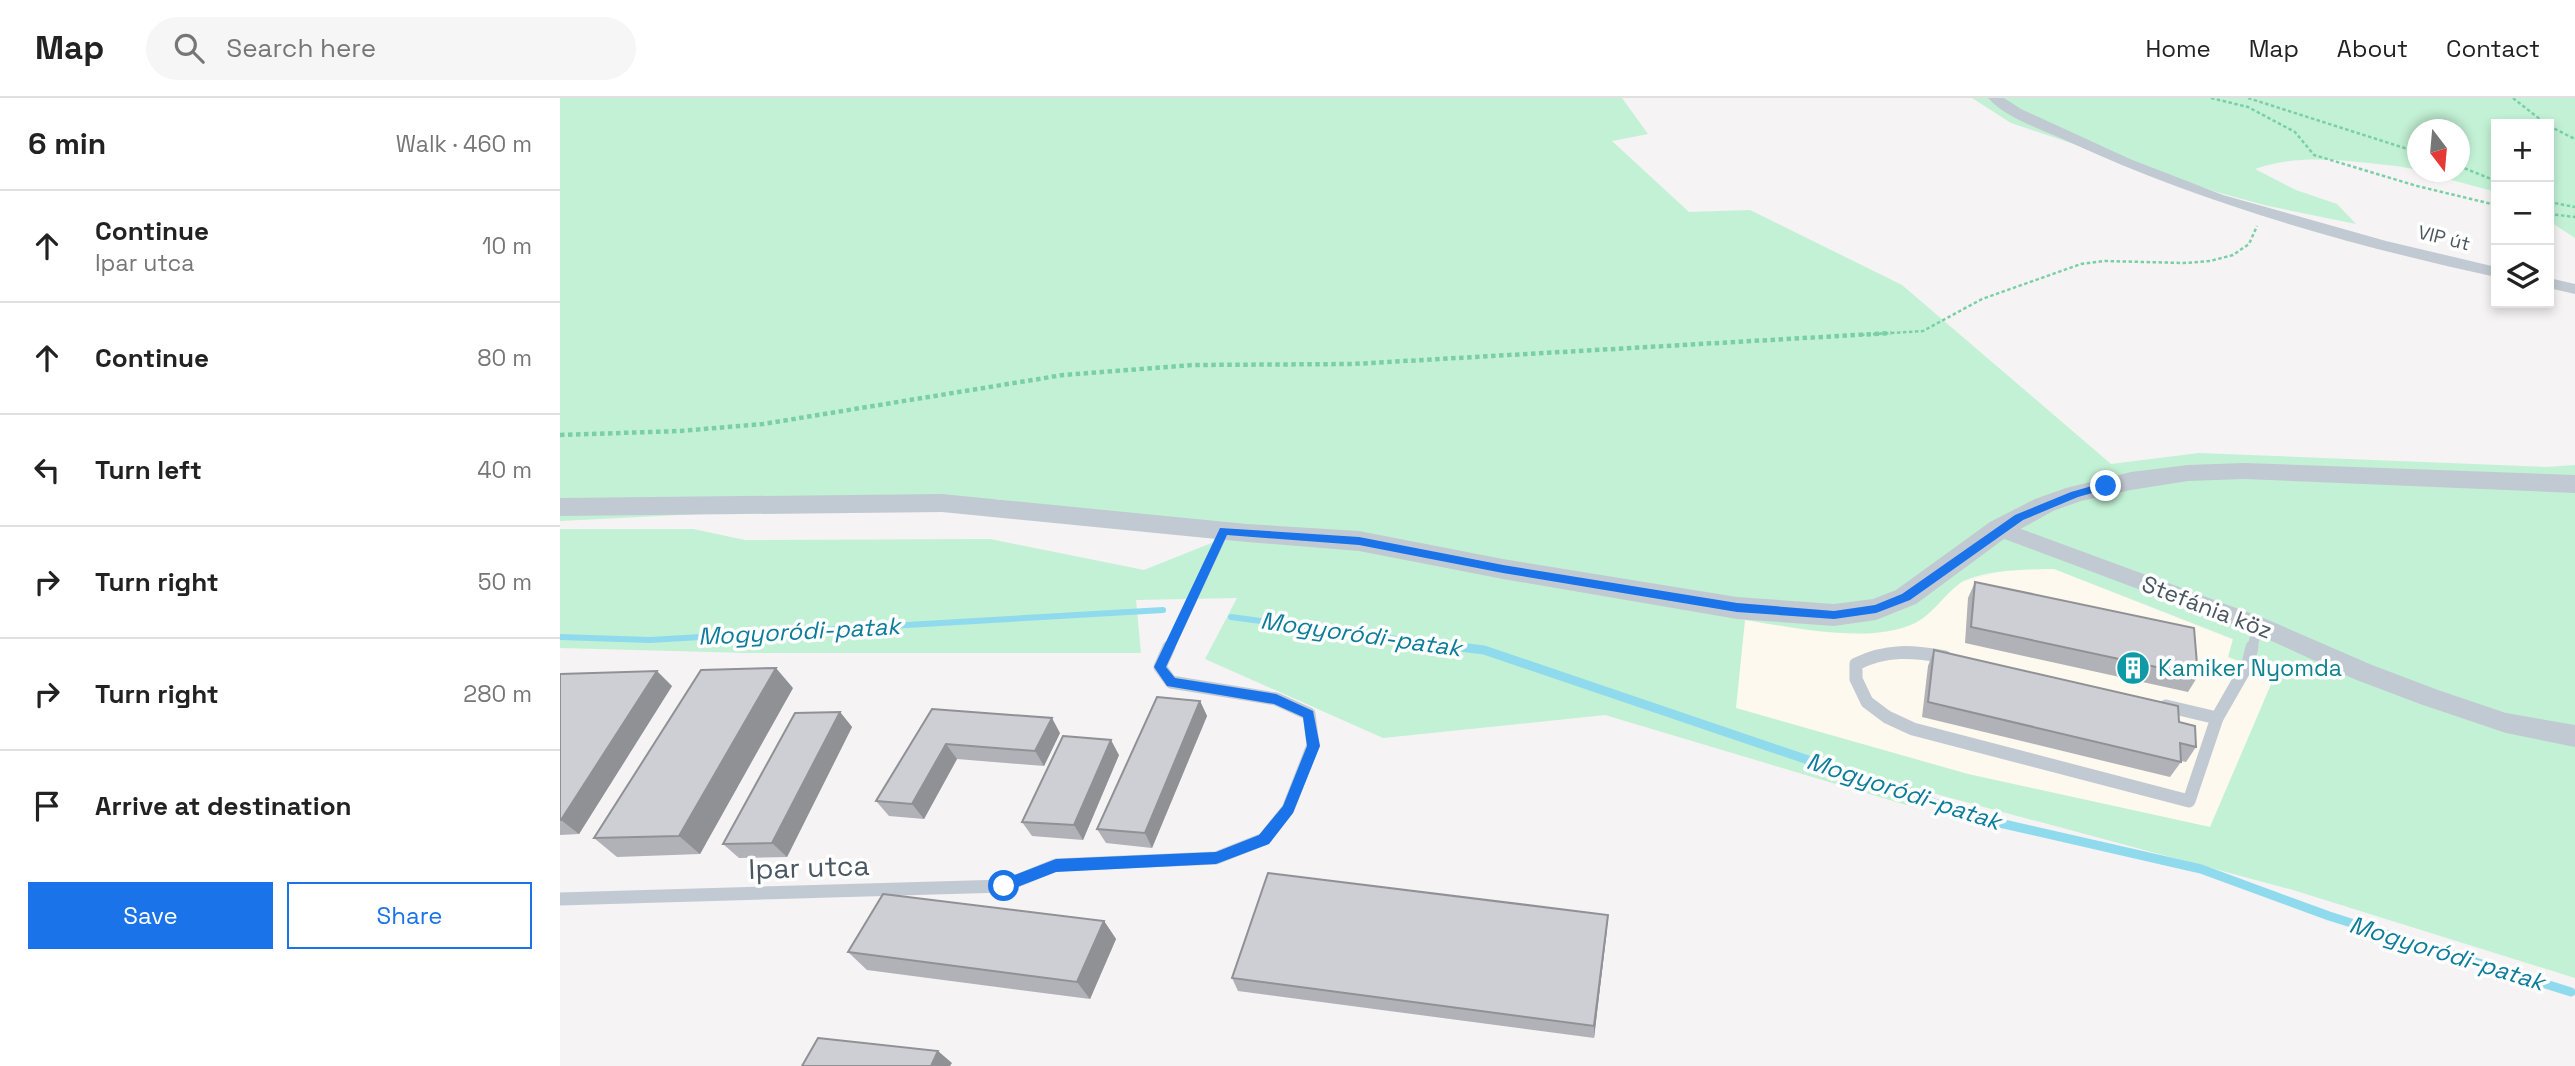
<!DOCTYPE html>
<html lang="en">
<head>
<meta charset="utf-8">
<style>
  body { margin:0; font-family:"Space Grotesk",sans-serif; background:#f6f6f6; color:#222 }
  .controls { position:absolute; right:21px; top:21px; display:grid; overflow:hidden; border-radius:0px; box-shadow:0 4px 10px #0003 }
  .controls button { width:63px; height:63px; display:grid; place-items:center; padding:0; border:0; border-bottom:2px solid #e0e0e0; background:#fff; color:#222; font:35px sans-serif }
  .compass { position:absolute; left:1847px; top:21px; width:63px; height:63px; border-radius:50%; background:#fff; box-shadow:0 4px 10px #0003; rotate:164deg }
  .stop { position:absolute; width:21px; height:21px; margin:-16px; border:5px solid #1a73e8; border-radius:50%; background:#fff }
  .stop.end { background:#1a73e8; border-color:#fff; box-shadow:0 2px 7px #0008 }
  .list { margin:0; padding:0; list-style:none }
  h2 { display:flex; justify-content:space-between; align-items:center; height:91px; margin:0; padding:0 28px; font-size:30px }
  h2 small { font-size:23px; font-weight:400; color:#767676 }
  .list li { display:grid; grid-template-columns:46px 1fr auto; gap:21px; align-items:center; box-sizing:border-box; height:112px; padding:0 28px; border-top:2px solid #e0e0e0 }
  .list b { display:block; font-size:26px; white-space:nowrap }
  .list p { margin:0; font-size:23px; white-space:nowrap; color:#767676 }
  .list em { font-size:23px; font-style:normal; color:#767676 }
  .actions { display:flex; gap:14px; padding:21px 28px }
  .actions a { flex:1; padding:16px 0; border:2px solid #1a73e8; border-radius:0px; text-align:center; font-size:24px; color:#1a73e8 }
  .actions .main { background:#1a73e8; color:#fff }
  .icon { flex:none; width:38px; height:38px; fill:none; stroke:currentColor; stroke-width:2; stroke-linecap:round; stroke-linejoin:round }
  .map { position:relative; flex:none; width:2015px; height:968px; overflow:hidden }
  header { display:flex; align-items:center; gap:42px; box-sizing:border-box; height:98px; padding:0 35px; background:#fff; border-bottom:2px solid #e0e0e0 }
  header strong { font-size:33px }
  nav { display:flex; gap:38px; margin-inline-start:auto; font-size:24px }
  .search { width:490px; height:63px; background:#f6f6f6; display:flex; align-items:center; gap:18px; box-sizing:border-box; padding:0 24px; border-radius:38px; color:#767676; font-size:26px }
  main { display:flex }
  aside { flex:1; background:#fff }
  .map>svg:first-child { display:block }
</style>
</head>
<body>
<header>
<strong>Map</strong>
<div class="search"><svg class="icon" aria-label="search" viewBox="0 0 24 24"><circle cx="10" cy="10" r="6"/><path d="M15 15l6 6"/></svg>Search here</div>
<nav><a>Home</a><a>Map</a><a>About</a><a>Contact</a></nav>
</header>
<main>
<aside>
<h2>6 min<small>Walk · 460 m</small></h2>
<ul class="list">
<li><svg class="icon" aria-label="ahead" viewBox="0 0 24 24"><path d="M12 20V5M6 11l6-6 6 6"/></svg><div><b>Continue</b><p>Ipar utca</p></div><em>10 m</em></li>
<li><svg class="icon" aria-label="ahead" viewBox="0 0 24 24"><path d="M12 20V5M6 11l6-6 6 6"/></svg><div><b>Continue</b></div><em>80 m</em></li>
<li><svg class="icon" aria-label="left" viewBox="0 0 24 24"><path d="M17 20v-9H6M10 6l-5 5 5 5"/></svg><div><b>Turn left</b></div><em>40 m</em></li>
<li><svg class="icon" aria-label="right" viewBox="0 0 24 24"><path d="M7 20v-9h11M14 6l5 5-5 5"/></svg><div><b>Turn right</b></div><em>50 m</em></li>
<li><svg class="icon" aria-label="right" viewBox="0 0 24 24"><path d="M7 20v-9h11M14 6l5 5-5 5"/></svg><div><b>Turn right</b></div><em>280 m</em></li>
<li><svg class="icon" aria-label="arrive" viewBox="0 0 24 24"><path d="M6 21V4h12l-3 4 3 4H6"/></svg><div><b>Arrive at destination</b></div></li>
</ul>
<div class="actions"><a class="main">Save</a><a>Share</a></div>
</aside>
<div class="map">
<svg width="2015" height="968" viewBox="0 0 2015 968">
  <rect width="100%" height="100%" fill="#f5f3f3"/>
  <!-- commercial -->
  <path fill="#fdf9ef" d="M1494 471 1673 542 1669 559 1715 577 1650 729 1408 676 1175 610 1185 522 1246 532 1311 536 1356 525 1401 484 1447 472Z"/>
  <!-- green -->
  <g fill="#c3f1d5" fill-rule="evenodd">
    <path d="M0 0H1062L1088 36 1052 43 1129 114 1190 112 1342 187 1551 366 1639 355 1986 369 2015 367V880L1733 792 1361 692 1353 709 1045 617 823 640 645 561 677 500 576 502 581 555H188L0 550V431H133L185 442 430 441 584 472 674 436 436 401 0 423ZM1494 471 1673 541 1668 559 1715 577 1650 729 1408 676 1176 610 1185 522C1232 529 1310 547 1355 525 1372 517 1384 497 1399 486 1418 472 1470 471 1494 471Z"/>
    <path d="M1412 0H2015V140L1989 123V26H1936V94L1862 74H1899V32H1857V72C1841 68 1826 67 1809 65 1769 61 1733 58 1695 71L1736 92 1777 106 1796 126 1708 108 1660 95 1451 25Z"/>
  </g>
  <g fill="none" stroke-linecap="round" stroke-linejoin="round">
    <!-- stream-far1 -->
    <g stroke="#90daee" stroke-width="6">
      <path d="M671 519 913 551"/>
      <path d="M0 539 90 542 603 512"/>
    </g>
    <!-- stream -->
    <path stroke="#90daee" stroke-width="9" d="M900 549 924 552 1422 721 1641 771 1769 818 2011 894"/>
    <!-- path-far1 -->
    <g stroke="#7ad0a6" stroke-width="2.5" stroke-dasharray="3.5 2.5" stroke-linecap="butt">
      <path d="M1651 0 1688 9 1735 34 1754 57 1857 88 1936 107"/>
      <path d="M1688 0 1857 54"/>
      <path d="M1953 0 1986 26"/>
      <path d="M1989 28 2015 41"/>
      <path d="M1899 68 1936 83"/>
      <path d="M1989 104 2015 109"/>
      <path d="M1989 116 2015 119"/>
      <path d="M1301 237 1363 233 1422 201 1521 166 1545 163 1624 165 1650 163 1673 157 1689 146 1697 128"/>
    </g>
    <!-- path -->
    <path stroke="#7ad0a6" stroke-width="4.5" stroke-dasharray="4.5 3.5" stroke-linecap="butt" d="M0 337 120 333 203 326 503 277 633 267 793 266 1331 235"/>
    <!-- service-far1 -->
    <g stroke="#c1cad2" stroke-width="10">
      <path d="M609 551 664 433"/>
      <path d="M1692 551 1698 527"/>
    </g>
    <!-- service -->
    <g stroke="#c1cad2" stroke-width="13">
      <path d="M1385 559C1353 553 1326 551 1296 566V581L1307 604 1327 619 1353 631 1629 703 1657 620"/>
      <path d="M1606 608 1657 620 1688 566 1692 549"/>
      <path d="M0 801 444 788 496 767 656 760 704 741 728 711 753 647 749 616 716 601 611 584 600 569 609 549"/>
    </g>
    <!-- minor -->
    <g fill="#c1cad2" fill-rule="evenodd">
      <path d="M1428 0H1444L1461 11 1570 61 1663 97 1826 143 1936 169V179C1789 147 1644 106 1507 43 1482 31 1447 21 1428 0Z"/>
      <path d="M1989 180 2015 186V196L1989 190Z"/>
      <path d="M1439 423 1706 521 1812 567 1878 592 1946 615 2015 627V649L1946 635 1860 606 1794 581 1690 533 1431 436 1428 431 1431 426Z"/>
    </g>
    <!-- tertiary -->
    <path fill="#c1cad2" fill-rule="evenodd" d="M1684 365 2015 377V395L1684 381 1628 383 1571 392 1521 403 1493 413 1448 438 1356 506 1316 522 1274 528 1177 521 943 481 799 453 687 444 382 414 0 418V400L382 396 687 426 799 433 943 461 1177 499 1274 506 1313 501 1336 492 1430 424 1475 401 1506 390 1571 374 1628 367Z"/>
  </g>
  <!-- wall -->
  <g fill="#b0b2b7">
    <path d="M1415 484 1638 578 1628 594 1405 545 1408 500Z"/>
    <path d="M1374 552 1619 624 1636 649 1626 664 1621 663V664L1610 679 1362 619 1368 568Z"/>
    <path d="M0 576 112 588 19 736 0 737Z"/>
    <path d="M233 590 140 756 57 759 34 740Z"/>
    <path d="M640 603 647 618 592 750 546 745 537 731Z"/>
    <path d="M372 611 500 635 484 668 397 661 364 721 329 718 316 703Z"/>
    <path d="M280 614 292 629 227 759 179 760 163 746Z"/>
    <path d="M559 657 523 742 472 738 462 724Z"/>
    <path d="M544 823 556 841 530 901 307 872 288 854Z"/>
    <path d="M1047 831 1034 940 678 893 672 880Z"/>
  </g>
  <!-- shaded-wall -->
  <g fill="#909195">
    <path d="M216 570 233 590 140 756 119 738Z"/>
    <path d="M97 573 112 588 19 736 1 722Z"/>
    <path d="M640 603 647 618 592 750 585 735Z"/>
    <path d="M280 614 292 629 227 759 212 745Z"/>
    <path d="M492 620 500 635 484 668 475 653Z"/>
    <path d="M551 642 559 657 523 742 514 727Z"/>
    <path d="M386 646 397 661 364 721 352 706Z"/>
    <path d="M1048 817 1047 831 1034 940V928Z"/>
    <path d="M544 823 556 841 530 901 517 884Z"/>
    <path d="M378 953 392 965 390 968H371Z"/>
  </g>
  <!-- building -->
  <g fill="#cdcfd5" stroke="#909195" stroke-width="2">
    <path d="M1415 484 1634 530 1638 578 1411 529Z"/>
    <path d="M1374 552 1618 608 1619 624 1635 628 1636 649 1620 645 1621 664 1368 604Z"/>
    <path d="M216 570 119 738 34 740 141 572Z"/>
    <path d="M97 573 1 722H0V576Z"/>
    <path d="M597 599 640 603 585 735 537 731Z"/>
    <path d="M372 611 492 620 475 653 386 646 352 706 316 703Z"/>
    <path d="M280 614 212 745 163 746 235 615Z"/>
    <path d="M503 638 551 642 514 727 462 724Z"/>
    <path d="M708 775 1048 817 1034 928 672 880Z"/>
    <path d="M323 796 544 823 517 884 288 854Z"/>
    <path d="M258 940 378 953 371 968H242Z"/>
  </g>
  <!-- route -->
  <path fill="#1a73e8" d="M1546 384 1552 388 1550 390 1518 399 1463 422 1350 502 1316 515 1274 521 1177 514 943 475 799 447 667 437 606 569 615 580 716 596 753 613 760 648 733 715 709 746 656 766 496 774 444 794 437 788 439 783 496 761 656 754 699 737 723 708 747 648 743 619 714 606 607 588 594 569 660 430 799 439 943 467 1177 505 1274 513 1315 507 1342 496 1455 417 1511 394Z"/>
  <!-- icons -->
  <defs>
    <g id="building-disc" transform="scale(1.75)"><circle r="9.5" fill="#0f9aa8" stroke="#fff"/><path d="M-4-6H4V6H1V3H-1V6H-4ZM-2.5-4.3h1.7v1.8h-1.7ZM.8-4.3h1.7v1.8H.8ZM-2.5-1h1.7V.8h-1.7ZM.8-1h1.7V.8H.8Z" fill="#fff"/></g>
  </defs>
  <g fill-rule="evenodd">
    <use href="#building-disc" x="1573" y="570"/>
  </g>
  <g text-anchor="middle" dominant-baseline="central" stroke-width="7" stroke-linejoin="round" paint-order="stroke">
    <!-- far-street labels -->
    <g font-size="19" fill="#4a5661" stroke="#fff">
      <text transform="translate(1884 140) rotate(14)">VIP út</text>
    </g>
    <!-- street labels -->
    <g font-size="23" fill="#4a5661" stroke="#fff">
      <text transform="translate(1647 509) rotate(21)">Stefánia köz</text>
    </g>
    <!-- culture labels -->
    <g font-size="23" fill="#0d838f" stroke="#fff" text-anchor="start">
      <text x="1598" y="570">Kamiker Nyomda</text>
    </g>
    <!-- water labels -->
    <g font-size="24" font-style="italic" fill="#0c7c9b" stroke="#fff">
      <text transform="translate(239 533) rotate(-3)">Mogyoródi-patak</text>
      <text transform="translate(801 536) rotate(8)">Mogyoródi-patak</text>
      <text transform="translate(1344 693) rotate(18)">Mogyoródi-patak</text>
      <text transform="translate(1887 855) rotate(17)">Mogyoródi-patak</text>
    </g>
    <!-- near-street labels -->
    <g font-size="28" fill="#4a5661" stroke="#fff">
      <text transform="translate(249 769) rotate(-2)">Ipar utca</text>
    </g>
  </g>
</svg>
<div class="controls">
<button>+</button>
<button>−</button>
<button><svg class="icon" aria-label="layers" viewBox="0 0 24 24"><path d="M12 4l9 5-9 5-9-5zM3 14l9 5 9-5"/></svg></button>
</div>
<svg class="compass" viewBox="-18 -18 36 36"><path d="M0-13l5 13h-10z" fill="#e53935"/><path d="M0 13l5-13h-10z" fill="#767676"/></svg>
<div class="stop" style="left:444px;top:788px"></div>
<div class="stop end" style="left:1546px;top:388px"></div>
</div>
</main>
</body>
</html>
